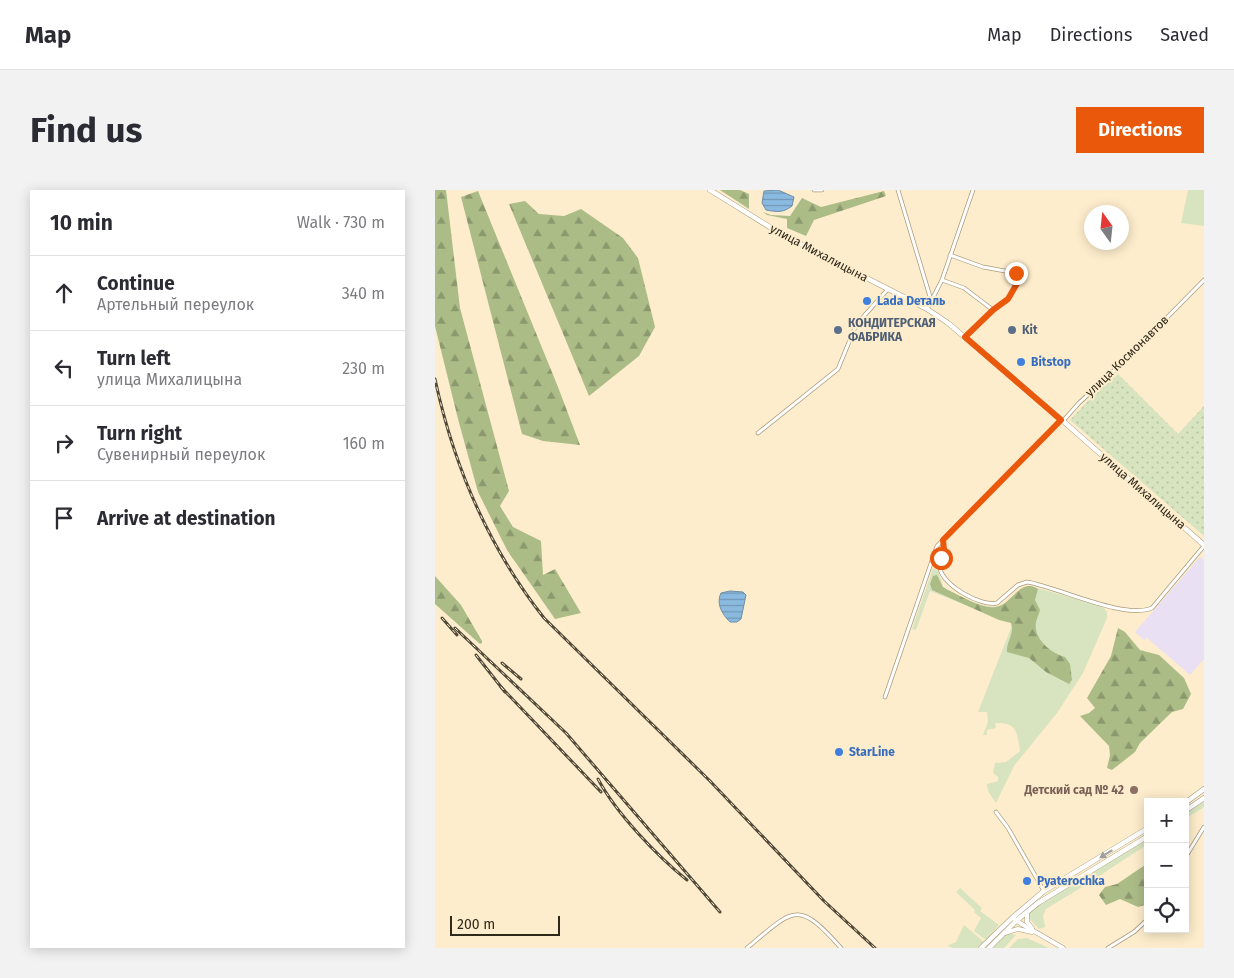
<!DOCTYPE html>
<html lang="en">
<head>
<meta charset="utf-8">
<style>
  body { margin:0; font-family:"Fira Sans",sans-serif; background:#f2f2f3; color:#2b2b33 }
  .controls { position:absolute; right:15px; bottom:15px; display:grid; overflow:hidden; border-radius:0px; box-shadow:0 2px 12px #0003 }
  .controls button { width:45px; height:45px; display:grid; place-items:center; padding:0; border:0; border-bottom:1px solid #e1e1e2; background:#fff; color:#2b2b33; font:25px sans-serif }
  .compass { position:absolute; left:649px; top:15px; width:45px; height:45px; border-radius:50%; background:#fff; box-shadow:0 2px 12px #0003; rotate:345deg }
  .scale { position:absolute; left:15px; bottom:12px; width:110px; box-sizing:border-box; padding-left:5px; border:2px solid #2f291c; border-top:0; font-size:14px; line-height:18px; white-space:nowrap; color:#2f291c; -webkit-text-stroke:4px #fdedcc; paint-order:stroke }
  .stop { position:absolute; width:15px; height:15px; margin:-11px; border:4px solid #ea580c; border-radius:50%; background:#fff }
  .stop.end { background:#ea580c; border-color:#fff; box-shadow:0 1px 5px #0008 }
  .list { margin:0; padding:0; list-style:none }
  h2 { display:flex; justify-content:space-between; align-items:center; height:65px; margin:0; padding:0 20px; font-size:21px }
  h2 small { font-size:16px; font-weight:400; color:#7c7c81 }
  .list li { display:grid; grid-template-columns:32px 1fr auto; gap:15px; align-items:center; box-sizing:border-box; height:75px; padding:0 20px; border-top:1px solid #e1e1e2 }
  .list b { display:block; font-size:19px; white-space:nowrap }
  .list p { margin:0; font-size:16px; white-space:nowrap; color:#7c7c81 }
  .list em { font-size:16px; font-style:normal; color:#7c7c81 }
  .icon { flex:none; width:28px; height:28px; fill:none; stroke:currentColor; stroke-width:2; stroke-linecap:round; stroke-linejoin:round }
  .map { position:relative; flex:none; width:769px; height:758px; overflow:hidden; border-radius:0px }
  header { display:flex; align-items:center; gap:30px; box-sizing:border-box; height:70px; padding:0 25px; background:#fff; border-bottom:1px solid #e1e1e2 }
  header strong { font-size:24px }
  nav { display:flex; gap:28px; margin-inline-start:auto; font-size:18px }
  .intro { display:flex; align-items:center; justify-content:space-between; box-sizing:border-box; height:120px; padding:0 30px }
  h1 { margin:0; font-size:35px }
  .button { padding:12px 22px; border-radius:0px; background:#ea580c; color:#fff; font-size:18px; font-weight:700 }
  main { display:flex; gap:30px; padding:0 30px }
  aside { flex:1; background:#fff; border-radius:0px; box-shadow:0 2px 12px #0003 }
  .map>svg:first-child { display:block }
</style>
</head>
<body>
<header>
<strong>Map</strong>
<nav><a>Map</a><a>Directions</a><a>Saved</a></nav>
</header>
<div class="intro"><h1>Find us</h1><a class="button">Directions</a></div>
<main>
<aside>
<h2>10 min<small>Walk · 730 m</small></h2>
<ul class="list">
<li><svg class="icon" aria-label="ahead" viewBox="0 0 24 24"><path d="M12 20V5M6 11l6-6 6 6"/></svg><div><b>Continue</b><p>Артельный переулок</p></div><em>340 m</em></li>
<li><svg class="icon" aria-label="left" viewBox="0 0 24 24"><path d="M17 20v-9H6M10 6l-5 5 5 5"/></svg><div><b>Turn left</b><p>улица Михалицына</p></div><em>230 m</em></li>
<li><svg class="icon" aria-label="right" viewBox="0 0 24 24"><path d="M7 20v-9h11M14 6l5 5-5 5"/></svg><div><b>Turn right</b><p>Сувенирный переулок</p></div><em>160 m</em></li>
<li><svg class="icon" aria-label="arrive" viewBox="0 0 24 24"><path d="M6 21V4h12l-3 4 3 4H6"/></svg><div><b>Arrive at destination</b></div></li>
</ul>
</aside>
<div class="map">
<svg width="769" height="758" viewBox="0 0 769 758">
  <defs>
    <pattern id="forest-firs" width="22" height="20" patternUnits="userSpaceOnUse" patternTransform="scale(1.25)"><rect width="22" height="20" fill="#acbc87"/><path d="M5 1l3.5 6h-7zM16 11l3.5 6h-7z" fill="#8c996e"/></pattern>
    <pattern id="garden-dots" width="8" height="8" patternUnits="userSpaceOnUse" patternTransform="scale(1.25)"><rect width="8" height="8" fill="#d8e4bf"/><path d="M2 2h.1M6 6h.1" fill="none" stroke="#bac4a4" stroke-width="1.8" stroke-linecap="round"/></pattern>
    <pattern id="water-rules" width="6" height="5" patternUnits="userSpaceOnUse" patternTransform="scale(1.25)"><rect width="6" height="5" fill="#8abae0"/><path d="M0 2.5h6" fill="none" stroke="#7197b5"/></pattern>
  </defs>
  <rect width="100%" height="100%" fill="#fdedcc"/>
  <!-- commercial -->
  <path fill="#eae0f4" d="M765 367 769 370V469L755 485 712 448 709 450 700 442Z"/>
  <!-- grass -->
  <g fill="#d8e4bf">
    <path d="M753 0H769V36L746 33Z"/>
    <path d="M498 378 503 381 508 397C520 405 557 424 570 414 579 407 583 398 595 396L663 415C670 418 673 420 672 428L648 483 622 523 579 576 561 613 553 601 552 594 563 591V587L558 583 560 573 571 572 585 561C582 542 582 532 560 533L561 538 552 540V545H548L553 532 552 522H543L576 438V433L495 401 481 440 477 439Z"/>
    <path d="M769 611V617L750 629V624Z"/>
    <path d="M713 648V654L655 692 651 686Z"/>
    <path d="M648 688 652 694 611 719 608 726 610 737 604 739 593 727 595 721Z"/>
    <path d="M525 698 547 718 545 721 564 735 551 750 539 741 546 728 539 722 540 720 521 702Z"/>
    <path d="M529 735 549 752 543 758H518L512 756 521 752Z"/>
    <path d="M572 744H576L581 745 569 758H557Z"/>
    <path d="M592 748 614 758H574L583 749Z"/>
  </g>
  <!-- forest -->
  <g fill="url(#forest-firs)">
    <path d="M0 0H11L25 118 74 301 65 316 78 337 106 351 108 385 120 379 146 423 120 429 72 360 43 302 23 229 0 136Z"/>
    <path d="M285 0H305L314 4V19Z"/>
    <path d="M43 1 123 197 145 255 108 251 87 244 26 7Z"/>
    <path d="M449 1 451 6 379 30 371 46 352 38V29L332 25 328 22 336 25 355 26 367 8 386 17Z"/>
    <path d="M90 11 104 24 129 26 146 19 188 48 203 68 220 137 204 166 154 206 74 14Z"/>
    <path d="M502 385 508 397 513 400C526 406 547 419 560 417 577 416 584 387 603 399L600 410 605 420C604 424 602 428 601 432 598 449 616 463 630 467L635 474 637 490 634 494 611 482 594 468 572 462C571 452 580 443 576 433L564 430 497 400 495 394 498 386Z"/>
    <path d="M0 386 26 415 47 451V453L45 454 0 414Z"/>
    <path d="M683 438 690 442 705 460 724 465 749 488 756 504 748 519 737 522 705 553 700 562 677 580 672 578 675 565 674 556 645 526 654 523 660 518 652 508 676 466Z"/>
    <path d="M713 673V684L710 687 713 698V714L703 717 685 709 671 715 664 705 670 697 682 694Z"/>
  </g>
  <!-- garden -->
  <path fill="url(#garden-dots)" d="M683 184 743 244 769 216V346L635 230 652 212Z"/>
  <!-- water -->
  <g fill="url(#water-rules)" stroke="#6f8ea5">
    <path d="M343 0 359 7 357 16C348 23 342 22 331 20L327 13 329 1Z"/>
    <path d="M295 401 308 402 311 405 306 429 302 432H295C287 424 281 414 286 403Z"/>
  </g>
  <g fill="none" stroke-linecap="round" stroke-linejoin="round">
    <!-- street casing -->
    <g stroke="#aa9b7c" stroke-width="4.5">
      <g id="street">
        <path d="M379 0H387"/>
        <path d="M463 0 496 110"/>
        <path d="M515 65 548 77 581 83 584 90 573 109 558 120 530 147"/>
        <path d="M507 90 529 98 558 120"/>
        <path d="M492 119 507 90 538 0"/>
        <path d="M628 231 644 213 686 174 769 90"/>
        <path d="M323 243 403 179 421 135 453 99"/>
        <path d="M508 350C510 360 504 368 505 378 507 395 546 417 562 413L583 395 592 392C623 397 689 430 717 418L769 356"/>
        <path d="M450 507 502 356 626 230"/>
        <path d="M561 622 573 638 609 701"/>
        <path d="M750 668 769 637"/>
        <path d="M312 758C358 720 362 708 406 758"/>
        <path d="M673 758 699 742 713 729"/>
      </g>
    </g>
    <!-- secondary casing -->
    <g stroke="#aa9b7c" stroke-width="5">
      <g id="secondary">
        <path d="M592 722V732L597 738"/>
        <path d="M580 730 628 758"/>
        <path d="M570 743 583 739 597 742"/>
      </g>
    </g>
    <!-- primary casing -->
    <g stroke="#aa9b7c" stroke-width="5.5">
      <g id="primary">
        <path d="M275 0 346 44 492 119 513 133 628 231 769 355"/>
        <path d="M750 613 769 599"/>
        <path d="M750 621 769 608"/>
        <path d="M546 758 577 728 609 701 713 638"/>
        <path d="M554 758 581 731 603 713 713 646"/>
      </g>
    </g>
    <!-- street -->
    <use href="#street" stroke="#fff" stroke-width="3"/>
    <!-- secondary -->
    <use href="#secondary" stroke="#fff" stroke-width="4"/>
    <!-- primary -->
    <use href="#primary" stroke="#fff" stroke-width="4.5"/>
    <!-- rail casing -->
    <g stroke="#514939" stroke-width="3">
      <g id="rail">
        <path d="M0 189C19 277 54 358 109 428L275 591 389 711 440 758"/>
        <path d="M7 428 22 445"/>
        <path d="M20 438 131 543 285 722"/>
        <path d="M41 465 70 502"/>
        <path d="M67 473 86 489"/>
        <path d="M66 497 166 602"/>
        <path d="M163 589C181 623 222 666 252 690"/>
      </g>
    </g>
    <!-- rail -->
    <use href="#rail" stroke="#fdedcc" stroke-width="1" stroke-dasharray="4" stroke-linecap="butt"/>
  </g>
  <!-- one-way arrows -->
  <defs><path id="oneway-solid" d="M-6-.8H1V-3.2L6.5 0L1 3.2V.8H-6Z" transform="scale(1.25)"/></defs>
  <use fill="#a19f99" href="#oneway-solid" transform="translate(671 664) rotate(149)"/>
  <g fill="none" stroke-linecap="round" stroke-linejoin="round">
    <!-- route -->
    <path stroke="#ea580c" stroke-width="6" d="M506 368 509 360 508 350 626 230 530 147 558 120 573 109 584 90 581 83"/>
  </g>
  <!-- markers -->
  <g fill="#3f7fe0" stroke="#fdedcc" stroke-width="2">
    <circle cx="432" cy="111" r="5"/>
    <circle cx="586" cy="172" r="5"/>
    <circle cx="404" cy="562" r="5"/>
    <circle cx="592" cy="691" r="5"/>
  </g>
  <g fill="#5c6f8a" stroke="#fdedcc" stroke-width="2">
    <circle cx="403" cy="140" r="5"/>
    <circle cx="577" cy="140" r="5"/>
  </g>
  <circle fill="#8d6e63" stroke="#fdedcc" stroke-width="2" cx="699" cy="600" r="5"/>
  <g text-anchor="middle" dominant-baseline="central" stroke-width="4" stroke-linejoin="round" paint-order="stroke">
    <!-- street labels -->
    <g font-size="12" fill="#2f291c" stroke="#fdedcc">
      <text transform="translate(384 63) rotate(28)">улица Михалицына</text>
      <text transform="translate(692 166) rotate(-44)">улица Космонавтов</text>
      <text transform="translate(708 301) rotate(41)">улица Михалицына</text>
    </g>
    <!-- shop labels -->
    <g font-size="12" font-weight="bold" fill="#366cbe" stroke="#fdedcc" text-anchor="start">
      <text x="442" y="111">Lada Dеталь</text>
      <text x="596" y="172">Bitstop</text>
      <text x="414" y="562">StarLine</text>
      <text x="602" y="691">Pyaterochka</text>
    </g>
    <!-- service labels -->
    <g font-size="12" font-weight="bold" fill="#4e5e75" stroke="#fdedcc" text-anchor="start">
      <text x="413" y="133">КОНДИТЕРСКАЯ<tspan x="413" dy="14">ФАБРИКА</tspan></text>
      <text x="587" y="140">Kit</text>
    </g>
    <!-- education labels -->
    <g font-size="12" font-weight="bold" fill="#785e54" stroke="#fdedcc" text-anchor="end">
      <text x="689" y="600">Детский сад № 42</text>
    </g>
  </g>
</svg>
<div class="controls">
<button>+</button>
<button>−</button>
<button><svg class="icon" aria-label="locate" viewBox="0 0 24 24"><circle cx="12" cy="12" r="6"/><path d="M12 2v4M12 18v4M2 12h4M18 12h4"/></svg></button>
</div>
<svg class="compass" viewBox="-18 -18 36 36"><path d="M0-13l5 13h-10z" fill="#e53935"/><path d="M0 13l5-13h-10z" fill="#7c7c81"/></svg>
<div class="scale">200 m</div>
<div class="stop" style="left:506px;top:368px"></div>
<div class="stop end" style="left:581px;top:83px"></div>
</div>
</main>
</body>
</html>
